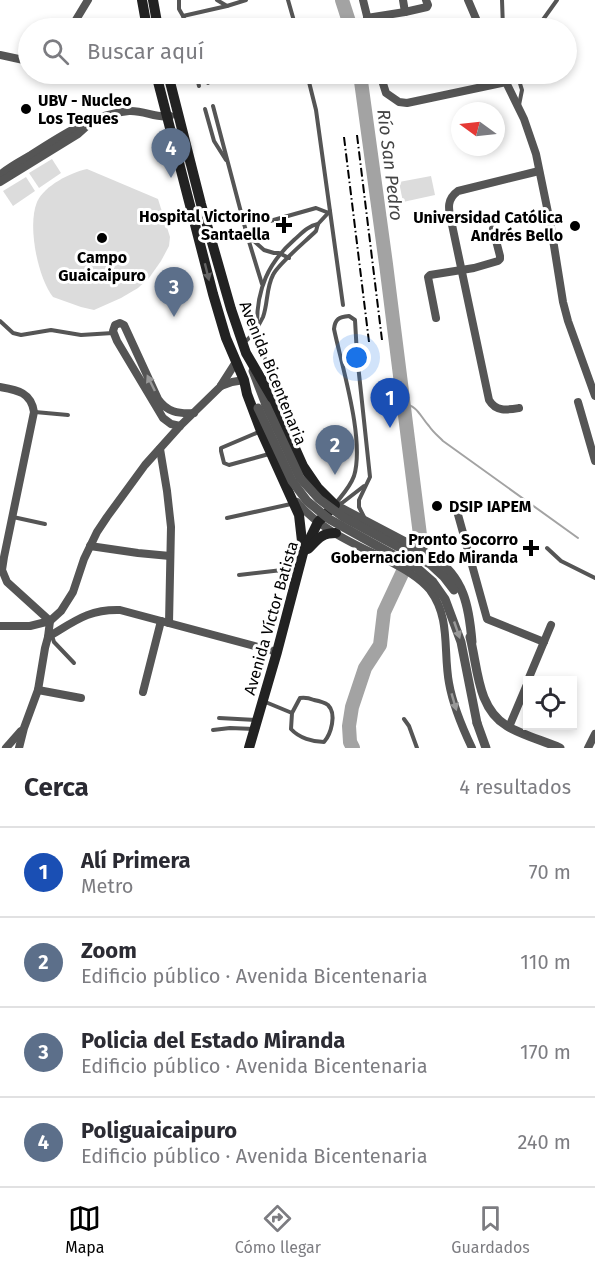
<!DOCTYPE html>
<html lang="es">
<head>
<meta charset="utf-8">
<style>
  body { margin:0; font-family:"Fira Sans",sans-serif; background:#f7f7f7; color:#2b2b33 }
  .controls { position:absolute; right:18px; bottom:18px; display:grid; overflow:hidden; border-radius:0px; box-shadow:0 3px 9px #0003 }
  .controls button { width:54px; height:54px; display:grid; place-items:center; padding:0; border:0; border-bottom:2px solid #e1e1e2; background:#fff; color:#2b2b33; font:30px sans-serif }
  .compass { position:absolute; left:451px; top:102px; width:54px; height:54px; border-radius:50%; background:#fff; box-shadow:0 3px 9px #0003; rotate:285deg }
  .you { position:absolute; left:357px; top:358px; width:21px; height:21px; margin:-15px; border:4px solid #fff; border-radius:50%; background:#1a73e8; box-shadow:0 0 0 9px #1a73e833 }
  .badge { display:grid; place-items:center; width:39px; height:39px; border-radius:50%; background:#000; color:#fff; font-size:20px; font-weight:700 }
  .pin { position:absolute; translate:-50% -50px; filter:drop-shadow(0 2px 3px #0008) }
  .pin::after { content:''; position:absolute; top:32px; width:21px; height:18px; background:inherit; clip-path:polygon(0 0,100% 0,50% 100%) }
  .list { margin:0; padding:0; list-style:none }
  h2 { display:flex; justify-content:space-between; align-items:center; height:78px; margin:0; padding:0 24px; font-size:26px }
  h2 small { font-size:20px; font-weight:400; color:#7c7c81 }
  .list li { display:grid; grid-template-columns:39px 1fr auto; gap:18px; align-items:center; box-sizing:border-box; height:90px; padding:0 24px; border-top:2px solid #e1e1e2 }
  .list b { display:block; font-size:22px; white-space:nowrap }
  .list p { margin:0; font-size:20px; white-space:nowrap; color:#7c7c81 }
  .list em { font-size:20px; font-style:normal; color:#7c7c81 }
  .icon { flex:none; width:33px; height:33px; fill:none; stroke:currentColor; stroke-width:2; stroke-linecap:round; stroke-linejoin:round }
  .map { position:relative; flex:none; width:595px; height:748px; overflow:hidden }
  .search { position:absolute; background:#fff; box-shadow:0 3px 9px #0003; left:18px; right:18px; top:18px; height:66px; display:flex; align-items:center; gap:15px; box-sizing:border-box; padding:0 21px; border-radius:33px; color:#7c7c81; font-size:22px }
  .sheet { height:438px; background:#fff }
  nav { display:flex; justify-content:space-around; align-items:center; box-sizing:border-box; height:84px; border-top:2px solid #e1e1e2; background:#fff; font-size:16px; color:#7c7c81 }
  nav a { display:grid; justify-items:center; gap:3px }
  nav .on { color:#000 }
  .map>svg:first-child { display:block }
</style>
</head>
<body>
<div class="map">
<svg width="595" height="748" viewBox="0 0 595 748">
  <rect width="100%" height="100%" fill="#fff"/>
  <!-- green -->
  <g fill="#dcdcdc">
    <path d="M52 159 61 173 39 188 29 173Z"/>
    <path d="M87 169 158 199 170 237 169 246 161 261 149 278 138 288 121 298 94 310 81 307 53 297C38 278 27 226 37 202 45 185 70 173 87 169Z"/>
    <path d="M431 176 435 195 403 202 399 182Z"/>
    <path d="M26 177 35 191 13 206 3 191Z"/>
  </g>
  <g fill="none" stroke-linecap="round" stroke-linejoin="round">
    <!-- stream -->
    <path stroke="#a3a3a3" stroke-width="2" d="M403 403C419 407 419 415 429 426 433 432 438 436 443 441L578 538"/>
    <!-- river -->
    <g stroke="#a3a3a3" stroke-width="14">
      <path d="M342 0 351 28"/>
      <path d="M353 748 350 742 349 726 352 707 365 668 380 645 384 612 420 535 386 264 360 74"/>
    </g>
    <!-- service -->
    <g stroke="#555" stroke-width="4">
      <path d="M179 0V9L183 16 227 6 246 0"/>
      <path d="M217 0 227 6"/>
      <path d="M288 0 296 28"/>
      <path d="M502 0 503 28"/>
      <path d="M183 16 188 28"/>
      <path d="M537 28 557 0"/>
      <path d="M196 74 199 86"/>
      <path d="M207 74 208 83"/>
      <path d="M307 74 316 110 343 305"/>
      <path d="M517 74 522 90 519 105"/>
      <path d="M213 106 247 235 262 284"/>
      <path d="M205 109 214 141 226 160"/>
      <path d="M270 221 316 208 329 213"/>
      <path d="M247 235 264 250 274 253H279L289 258"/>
      <path d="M0 321 13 333 21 335 51 330 81 335 113 333"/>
      <path d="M257 324C257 289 268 263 294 240 302 233 308 226 318 224"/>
      <path d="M253 335C264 347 266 365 271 380"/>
      <path d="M243 344C252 336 258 328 263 317 268 304 266 288 273 275 278 264 306 241 316 231L318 224 330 211"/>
      <path d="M35 412 68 415"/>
      <path d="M261 431 221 448V451L224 463 229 465 269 454"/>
      <path d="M336 503C343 494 350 487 354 476 365 440 342 367 334 329 335 319 339 317 349 316L355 320 357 355 370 477 359 500V507L364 517"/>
      <path d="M339 504 342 503 364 486"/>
      <path d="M13 517 45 524"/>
      <path d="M227 518 291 504"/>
      <path d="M547 548 561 561 595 578"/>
      <path d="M239 575 291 569 297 570"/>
      <path d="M52 636 54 642 74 663"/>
      <path d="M263 701 292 713 291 729C299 738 313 742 324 742 331 734 337 714 328 705 324 702 319 701 314 700 309 698 306 697 300 698L292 713"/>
      <path d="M219 718 256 720"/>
      <path d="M404 719 409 726 417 748"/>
      <path d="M213 730 230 728 254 729"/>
    </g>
    <!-- minor -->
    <g stroke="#555" stroke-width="8">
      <path d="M363 0 370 28"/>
      <path d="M403 0 405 12"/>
      <path d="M468 0 480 28"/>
      <path d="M367 18 405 12 427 7 428 5 426 0"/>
      <path d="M71 28 88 0"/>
      <path d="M0 55 28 61"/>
      <path d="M380 74 386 93 399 102 407 103 506 82"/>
      <path d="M502 74 524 119 536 154 551 227 563 302 568 321 595 396"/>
      <path d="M0 175C9 167 21 161 31 155 61 136 93 114 129 111 144 110 157 119 170 116"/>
      <path d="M0 182 78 134 88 125"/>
      <path d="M436 318 428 277 430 275 474 268 498 261 500 259V256L493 229"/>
      <path d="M221 386 232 382 244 380"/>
      <path d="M0 387C17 390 31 392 34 412L4 557 2 570 7 582 50 621 48 637"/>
      <path d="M578 402 595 461"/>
      <path d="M519 408C507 410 496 412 489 400L451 220C448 208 447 199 458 191L539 171"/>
      <path d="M180 426 171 424 163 418 117 341 113 331 115 325 120 323 124 325 158 399C167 412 178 414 194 413"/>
      <path d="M160 449 167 491 171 527 169 623"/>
      <path d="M297 502C320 530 357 545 389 561 404 569 419 577 430 590 451 618 443 651 449 683 453 706 462 727 472 748"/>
      <path d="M457 511 487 619 544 642"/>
      <path d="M90 546 138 553 170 556"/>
      <path d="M0 626H30L50 621 61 611 73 592 84 559 97 532 107 517 145 465 180 426 220 387 236 362"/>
      <path d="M528 680 551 625"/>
      <path d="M38 690 81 698"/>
      <path d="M143 692 161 621"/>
      <path d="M509 727 528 682"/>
      <path d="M6 748 21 731"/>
      <path d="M19 748 24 728 38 690 45 648 48 637C75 621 89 609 120 610L277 652"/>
      <path d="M588 748 595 734"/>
    </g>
    <!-- tertiary -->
    <g stroke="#555" stroke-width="9">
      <path d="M253 371 266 405"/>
      <path d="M335 505 432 556C464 577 469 606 472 642"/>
      <path d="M470 637C478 668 477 708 507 726 522 735 544 741 560 748"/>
      <path d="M477 723 486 748"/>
    </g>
    <!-- secondary -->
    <g stroke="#222" stroke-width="10">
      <path d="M142 0 147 28"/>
      <path d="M153 0 158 28"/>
      <path d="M156 74 213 294 226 338 244 380 247 394 261 431 299 515 303 550"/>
      <path d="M168 74 201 204 231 309 246 353 274 401 303 466 318 488 335 505 318 522 303 553 277 652 249 748"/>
      <path d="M308 549C318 539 321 533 336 533"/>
    </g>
    <!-- rail -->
    <g stroke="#000" stroke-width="2" stroke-dasharray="9 3 1.5 3" stroke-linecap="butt">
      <path d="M357 135 382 340"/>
      <path d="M344 137 369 342"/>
    </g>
    <!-- tertiary-bridge -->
    <g stroke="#555" stroke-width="9">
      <path d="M266 405 300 478 319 499 343 517 430 564 444 577 454 590"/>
      <path d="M258 408 292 481 307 501 329 519 417 568 433 582 445 599 461 642 477 723"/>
    </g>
  </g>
  <!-- one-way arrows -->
  <defs><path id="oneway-solid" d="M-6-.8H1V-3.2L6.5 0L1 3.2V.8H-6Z" transform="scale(1.5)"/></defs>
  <use fill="#646464" href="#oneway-solid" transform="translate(207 272) rotate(76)"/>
  <g fill="#999">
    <use href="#oneway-solid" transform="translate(151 383) rotate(-116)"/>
    <use href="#oneway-solid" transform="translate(457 630) rotate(71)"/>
    <use href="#oneway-solid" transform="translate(454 702) rotate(74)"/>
  </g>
  <!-- markers -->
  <g fill="#000" stroke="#fff" stroke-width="2">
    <circle cx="26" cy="109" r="6"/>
    <path d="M281 216h6v6h6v6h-6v6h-6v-6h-6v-6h6z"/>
    <circle cx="575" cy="226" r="6"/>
    <circle cx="102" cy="238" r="6"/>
    <circle cx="437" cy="506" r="6"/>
    <path d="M528 539h6v6h6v6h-6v6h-6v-6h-6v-6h6z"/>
  </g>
  <g text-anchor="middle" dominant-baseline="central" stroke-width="6" stroke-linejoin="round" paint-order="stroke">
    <!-- poi labels -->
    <g font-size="16" font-weight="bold" fill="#000" stroke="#fff" text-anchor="end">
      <text x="38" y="100" text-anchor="start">UBV - Nucleo<tspan x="38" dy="18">Los Teques</tspan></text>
      <text x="270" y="216">Hospital Victorino<tspan x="270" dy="18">Santaella</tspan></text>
      <text x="563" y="217">Universidad Católica<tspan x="563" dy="18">Andrés Bello</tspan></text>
      <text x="102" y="257" text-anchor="middle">Campo<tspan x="102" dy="18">Guaicaipuro</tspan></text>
      <text x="449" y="506" text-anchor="start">DSIP IAPEM</text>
      <text x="518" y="539">Pronto Socorro<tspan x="518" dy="18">Gobernacion Edo Miranda</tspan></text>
    </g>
    <!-- street labels -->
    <g font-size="16" fill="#000" stroke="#fff">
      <text transform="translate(273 373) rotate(68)">Avenida Bicentenaria</text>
      <text transform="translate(271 618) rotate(-74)">Avenida Víctor Batista</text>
    </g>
    <!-- water labels -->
    <g font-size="18" font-style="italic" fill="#444" stroke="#fff">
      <text transform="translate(390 165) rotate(83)">Río San Pedro</text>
    </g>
  </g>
</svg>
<div class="controls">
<button><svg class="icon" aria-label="locate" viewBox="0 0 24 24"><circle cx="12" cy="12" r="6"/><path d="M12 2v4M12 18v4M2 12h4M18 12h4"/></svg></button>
</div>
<svg class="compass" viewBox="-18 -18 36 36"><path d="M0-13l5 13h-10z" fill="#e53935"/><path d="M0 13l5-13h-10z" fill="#7c7c81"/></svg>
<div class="you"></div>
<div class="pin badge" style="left:390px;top:428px;background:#1a4fb4">1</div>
<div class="pin badge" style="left:335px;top:475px;background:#5c6f8a">2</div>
<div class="pin badge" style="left:174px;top:317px;background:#5c6f8a">3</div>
<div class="pin badge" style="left:171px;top:178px;background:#5c6f8a">4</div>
<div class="search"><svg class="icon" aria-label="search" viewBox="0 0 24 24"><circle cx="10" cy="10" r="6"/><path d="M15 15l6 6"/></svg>Buscar aquí</div>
</div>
<section class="sheet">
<h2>Cerca<small>4 resultados</small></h2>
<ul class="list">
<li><span class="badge" style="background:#1a4fb4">1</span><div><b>Alí Primera</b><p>Metro</p></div><em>70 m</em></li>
<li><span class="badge" style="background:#5c6f8a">2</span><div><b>Zoom</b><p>Edificio público · Avenida Bicentenaria</p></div><em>110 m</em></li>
<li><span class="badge" style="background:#5c6f8a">3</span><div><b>Policia del Estado Miranda</b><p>Edificio público · Avenida Bicentenaria</p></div><em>170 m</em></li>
<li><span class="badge" style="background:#5c6f8a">4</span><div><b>Poliguaicaipuro</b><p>Edificio público · Avenida Bicentenaria</p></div><em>240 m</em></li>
</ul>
</section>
<nav>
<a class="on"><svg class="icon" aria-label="map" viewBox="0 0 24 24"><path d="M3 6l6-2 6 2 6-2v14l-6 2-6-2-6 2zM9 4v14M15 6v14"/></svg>Mapa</a>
<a><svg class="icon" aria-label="directions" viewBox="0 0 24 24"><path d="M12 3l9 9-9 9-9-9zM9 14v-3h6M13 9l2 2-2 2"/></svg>Cómo llegar</a>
<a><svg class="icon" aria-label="saved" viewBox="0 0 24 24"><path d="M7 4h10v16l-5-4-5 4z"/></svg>Guardados</a>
</nav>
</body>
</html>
